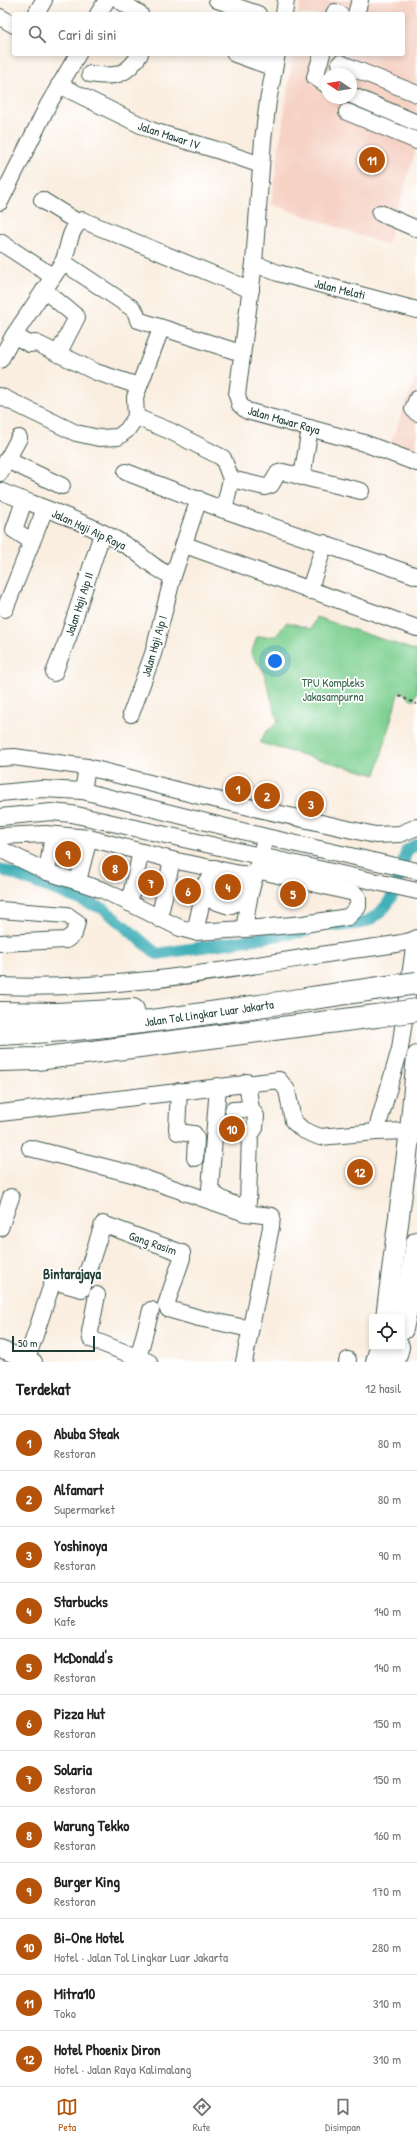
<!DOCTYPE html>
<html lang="id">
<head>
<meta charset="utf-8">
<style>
  body { margin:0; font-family:"Patrick Hand",sans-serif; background:#f2f2f2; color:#222 }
  .controls { position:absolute; right:12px; bottom:12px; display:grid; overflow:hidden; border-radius:4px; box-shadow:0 2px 6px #0003 }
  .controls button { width:36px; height:36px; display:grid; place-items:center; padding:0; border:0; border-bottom:1px solid #e0e0e0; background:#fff; color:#222; font:20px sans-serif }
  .compass { position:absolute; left:321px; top:68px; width:36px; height:36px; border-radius:50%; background:#fff; box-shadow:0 2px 6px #0003; rotate:282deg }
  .scale { position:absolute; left:12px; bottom:10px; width:83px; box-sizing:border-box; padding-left:4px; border:2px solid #1f3d34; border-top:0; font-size:11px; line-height:14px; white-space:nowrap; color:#1f3d34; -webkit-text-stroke:3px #fff; paint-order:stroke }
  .you { position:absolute; left:275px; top:661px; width:14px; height:14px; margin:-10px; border:3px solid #fff; border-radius:50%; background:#1a73e8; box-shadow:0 0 0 6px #1a73e833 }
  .badge { display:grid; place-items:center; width:26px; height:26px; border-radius:50%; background:#b45309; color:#fff; font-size:13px; font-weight:700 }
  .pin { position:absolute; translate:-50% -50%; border:2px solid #fff; box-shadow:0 1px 4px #0006 }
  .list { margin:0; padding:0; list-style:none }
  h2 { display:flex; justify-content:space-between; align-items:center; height:52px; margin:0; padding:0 16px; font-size:17px }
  h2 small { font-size:13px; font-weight:400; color:#767676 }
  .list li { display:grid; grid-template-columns:26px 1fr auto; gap:12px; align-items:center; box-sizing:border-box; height:56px; padding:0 16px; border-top:1px solid #e0e0e0 }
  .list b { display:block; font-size:15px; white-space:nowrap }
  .list p { margin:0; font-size:13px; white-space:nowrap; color:#767676 }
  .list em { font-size:13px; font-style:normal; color:#767676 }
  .icon { flex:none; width:22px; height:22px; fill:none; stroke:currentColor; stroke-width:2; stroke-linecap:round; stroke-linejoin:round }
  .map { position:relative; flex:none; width:417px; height:1362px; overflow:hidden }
  .search { position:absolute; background:#fff; box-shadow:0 2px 6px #0003; left:12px; right:12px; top:12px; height:44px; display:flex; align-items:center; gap:10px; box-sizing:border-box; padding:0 14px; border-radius:4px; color:#767676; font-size:15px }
  .sheet { height:724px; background:#fff }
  nav { display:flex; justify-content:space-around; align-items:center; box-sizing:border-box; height:56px; border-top:1px solid #e0e0e0; background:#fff; font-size:11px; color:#767676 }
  nav a { display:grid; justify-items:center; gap:2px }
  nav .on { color:#b45309 }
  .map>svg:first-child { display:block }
</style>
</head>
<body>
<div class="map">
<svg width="417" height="1362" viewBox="0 0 417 1362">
  <rect width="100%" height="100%" fill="#fff"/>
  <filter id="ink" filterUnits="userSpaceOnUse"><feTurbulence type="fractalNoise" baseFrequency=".025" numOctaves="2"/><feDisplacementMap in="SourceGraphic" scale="8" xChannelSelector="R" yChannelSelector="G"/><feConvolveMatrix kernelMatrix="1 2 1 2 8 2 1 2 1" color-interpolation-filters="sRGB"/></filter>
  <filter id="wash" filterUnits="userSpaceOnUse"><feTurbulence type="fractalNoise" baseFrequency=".012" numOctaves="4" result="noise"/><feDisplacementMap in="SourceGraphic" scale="16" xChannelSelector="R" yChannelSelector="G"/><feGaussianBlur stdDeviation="0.9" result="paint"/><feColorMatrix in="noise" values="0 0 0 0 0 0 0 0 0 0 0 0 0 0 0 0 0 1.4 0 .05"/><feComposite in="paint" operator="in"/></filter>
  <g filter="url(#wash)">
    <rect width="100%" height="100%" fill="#faeee0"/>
    <!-- built -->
    <g fill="#f6d2c4" fill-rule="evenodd">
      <path d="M301 0H417V146L387 245 271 204 293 54H403V14H299ZM327 74H351V98H327Z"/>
      <path d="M417 374V457L390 445Z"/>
    </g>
    <!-- green -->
    <path fill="#7ed091" stroke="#4e8662" d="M316 617 417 651V691L414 701 399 690 376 775 260 743 265 733 278 722 263 670 251 654 257 637 276 636 287 622 311 629Z"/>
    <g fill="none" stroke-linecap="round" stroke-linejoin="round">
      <!-- canal -->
      <g stroke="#3fafb8" stroke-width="12">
        <path d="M0 869 104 909 157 954 306 931"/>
        <path d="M336 926C346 925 358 925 367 921 396 908 398 877 407 850L417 844"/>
      </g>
    </g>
  </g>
  <g filter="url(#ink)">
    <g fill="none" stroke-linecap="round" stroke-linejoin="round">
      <!-- minor casing -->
      <g stroke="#40584e" stroke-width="18">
        <g id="minor">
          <path d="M119 0 140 14"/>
          <path d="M217 0 258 14"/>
          <path d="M36 14 44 0"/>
          <path d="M98 14 107 0"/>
          <path d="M284 14 286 0"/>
          <path d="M334 14 335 12 340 14"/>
          <path d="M356 14 360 0"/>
          <path d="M0 17 14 25"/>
          <path d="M235 54 274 68"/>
          <path d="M277 54 268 101 263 140 254 263 237 395 240 405 247 411 364 443 417 463"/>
          <path d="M322 54 315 77 327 85"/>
          <path d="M340 63 417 94"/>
          <path d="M90 74C114 78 127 76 140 54"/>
          <path d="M59 85 153 131 217 150 261 165"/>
          <path d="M351 95 417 123"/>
          <path d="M347 112 417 141"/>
          <path d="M42 200 79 223"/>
          <path d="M0 202 48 105 78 54"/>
          <path d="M380 213 417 229"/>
          <path d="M0 242 52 276"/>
          <path d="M63 262 132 308 136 313 138 320 241 353"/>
          <path d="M263 267 278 273 417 310"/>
          <path d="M44 290 77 317 58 354"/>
          <path d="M14 335 29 344 36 343 96 372 139 386"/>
          <path d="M0 360 14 335 63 262C69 249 68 230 82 220L251 290"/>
          <path d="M0 396 76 433 99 438 118 437 127 430 136 417 135 397 161 329"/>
          <path d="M417 399 413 409 417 413"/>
          <path d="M136 417 170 431 223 458 231 479 224 510"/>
          <path d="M7 460 62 486"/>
          <path d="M126 472 224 510 417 576"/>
          <path d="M0 473 19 438"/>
          <path d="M302 477 310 428"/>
          <path d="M231 479 265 487 271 485 278 473 283 472 361 491"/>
          <path d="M0 491C42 508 88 522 127 546 144 556 154 570 173 576"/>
          <path d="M24 501 14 530 31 541"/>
          <path d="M185 545 417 628"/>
          <path d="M309 591 325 543"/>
          <path d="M5 609 45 509"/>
          <path d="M54 673 68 638 102 534"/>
          <path d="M131 714 153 654 173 576 199 499"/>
          <path d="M0 758 14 757 87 767 83 791"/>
          <path d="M87 767 200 796 375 835 400 834 417 827"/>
          <path d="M0 793 42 789 83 791 266 837 417 871"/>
          <path d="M0 817 51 812 72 814 417 891"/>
          <path d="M0 836 46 834 89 838 172 860 255 877"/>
          <path d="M0 849 47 872 103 890 180 928 195 932 245 929"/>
          <path d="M215 868 211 900 229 906 236 903 243 874"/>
          <path d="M257 870 354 893 358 897V907L348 917 304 924 245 929C246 901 256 873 263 846"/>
          <path d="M47 872 53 835"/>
          <path d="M78 881 89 838"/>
          <path d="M129 903 141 852"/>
          <path d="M0 910 67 915 77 922 74 934 66 940 0 943"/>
          <path d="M159 919 172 860"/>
          <path d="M195 932 206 882"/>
          <path d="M0 986C117 991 231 969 346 951 359 949 409 944 417 938"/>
          <path d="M218 1086 210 1189C216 1198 234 1206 245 1206L248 1203 250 1135 255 1128 256 1116 251 1109 247 1082"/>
          <path d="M179 1091 177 1129 178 1132 194 1134 196 1138 195 1158"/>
          <path d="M233 1110 251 1109"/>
          <path d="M0 1113 279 1080 287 1090 293 1121 303 1130 320 1137 376 1132 410 1131"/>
          <path d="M376 1132 400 1049 415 940"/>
          <path d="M30 1148 132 1174 245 1213 272 1216 271 1227 244 1362"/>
          <path d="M0 1228 11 1197"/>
          <path d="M97 1295 90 1332 91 1339 149 1362"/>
          <path d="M0 1349 34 1362"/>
          <path d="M138 1358 151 1310"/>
          <path d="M27 1359 53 1281 82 1289 103 1224 182 1253V1258L166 1305 168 1309 199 1318 250 1329"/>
          <path d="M347 1362 348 1360"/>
        </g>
      </g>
      <!-- major casing -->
      <g stroke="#40584e" stroke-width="22">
        <g id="major">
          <path d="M386 1317 410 1131 417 1056"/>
          <path d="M376 1362 380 1347"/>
        </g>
      </g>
      <!-- highway casing -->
      <g stroke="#40584e" stroke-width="24">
        <g id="highway">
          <path d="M0 1013 56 1014 133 1010"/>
          <path d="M0 1034C125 1029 249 1007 373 989"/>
          <path d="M0 1060 37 1059 376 1016"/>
          <path d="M402 1329 409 1297 417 1243"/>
          <path d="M394 1362 398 1347"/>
        </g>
      </g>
      <!-- path -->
      <path stroke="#40584e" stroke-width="2" stroke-dasharray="3 3" stroke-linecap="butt" d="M399 696 417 704"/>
      <!-- minor -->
      <use href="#minor" stroke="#fff" stroke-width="16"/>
      <!-- major -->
      <use href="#major" stroke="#fff" stroke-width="20"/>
      <!-- highway -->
      <use href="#highway" stroke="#fff" stroke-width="22"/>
      <!-- highway-bridge casing -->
      <g stroke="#40584e" stroke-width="24" stroke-linecap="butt">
        <g id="highway-bridge">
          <path d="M373 989 417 983"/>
          <path d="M376 1016 417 1010"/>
        </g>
      </g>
      <!-- highway-bridge -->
      <use href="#highway-bridge" stroke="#fff" stroke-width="22"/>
    </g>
  </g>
  <g text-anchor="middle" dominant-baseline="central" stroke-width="3.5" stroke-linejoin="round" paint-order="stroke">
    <!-- street labels -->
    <g font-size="12" fill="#1f3d34" stroke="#fff">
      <text transform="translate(169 135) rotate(18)">Jalan Mawar IV</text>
      <text transform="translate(340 289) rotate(14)">Jalan Melati</text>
      <text transform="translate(284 420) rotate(16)">Jalan Mawar Raya</text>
      <text transform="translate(89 529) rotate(25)">Jalan Haji Aip Raya</text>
      <text transform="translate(79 604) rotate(-72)">Jalan Haji Aip II</text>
      <text transform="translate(154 646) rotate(-74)">Jalan Haji Aip I</text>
      <text transform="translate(209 1013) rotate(-8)">Jalan Tol Lingkar Luar Jakarta</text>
      <text transform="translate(153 1243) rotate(19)">Gang Rasim</text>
    </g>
    <!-- park labels -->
    <g font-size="12" fill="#37624b" stroke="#fff">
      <text x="333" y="682">TPU Kompleks<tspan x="333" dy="14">Jakasampurna</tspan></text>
    </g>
    <!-- quarter labels -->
    <g font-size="14" font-weight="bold" fill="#1f3d34" stroke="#fff">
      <text x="72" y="1273">Bintarajaya</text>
    </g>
  </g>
</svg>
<div class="controls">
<button><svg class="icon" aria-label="locate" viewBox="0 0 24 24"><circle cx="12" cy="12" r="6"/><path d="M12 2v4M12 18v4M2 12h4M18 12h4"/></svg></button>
</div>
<svg class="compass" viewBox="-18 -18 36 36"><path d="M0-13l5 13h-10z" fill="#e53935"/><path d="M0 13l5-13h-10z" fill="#767676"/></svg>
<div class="scale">50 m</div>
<div class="you"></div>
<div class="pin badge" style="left:238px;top:789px">1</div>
<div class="pin badge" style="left:267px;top:796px">2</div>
<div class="pin badge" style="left:311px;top:804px">3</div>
<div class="pin badge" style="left:228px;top:887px">4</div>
<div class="pin badge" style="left:293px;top:894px">5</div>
<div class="pin badge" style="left:188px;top:891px">6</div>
<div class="pin badge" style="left:151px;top:883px">7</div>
<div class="pin badge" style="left:115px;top:868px">8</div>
<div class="pin badge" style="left:68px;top:854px">9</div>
<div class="pin badge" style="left:232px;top:1129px">10</div>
<div class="pin badge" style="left:372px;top:160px">11</div>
<div class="pin badge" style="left:360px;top:1172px">12</div>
<div class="search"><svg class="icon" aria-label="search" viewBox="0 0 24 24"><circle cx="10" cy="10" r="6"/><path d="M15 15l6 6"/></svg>Cari di sini</div>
</div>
<section class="sheet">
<h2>Terdekat<small>12 hasil</small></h2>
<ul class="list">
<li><span class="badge">1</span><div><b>Abuba Steak</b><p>Restoran</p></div><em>80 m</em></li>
<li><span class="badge">2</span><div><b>Alfamart</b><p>Supermarket</p></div><em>80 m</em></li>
<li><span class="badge">3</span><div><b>Yoshinoya</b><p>Restoran</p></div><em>90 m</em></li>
<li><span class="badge">4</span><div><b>Starbucks</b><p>Kafe</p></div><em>140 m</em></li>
<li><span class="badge">5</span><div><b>McDonald's</b><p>Restoran</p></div><em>140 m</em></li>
<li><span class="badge">6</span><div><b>Pizza Hut</b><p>Restoran</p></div><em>150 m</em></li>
<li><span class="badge">7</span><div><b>Solaria</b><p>Restoran</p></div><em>150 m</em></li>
<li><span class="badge">8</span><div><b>Warung Tekko</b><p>Restoran</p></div><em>160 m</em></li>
<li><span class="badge">9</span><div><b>Burger King</b><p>Restoran</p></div><em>170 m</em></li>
<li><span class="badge">10</span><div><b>Bi-One Hotel</b><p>Hotel · Jalan Tol Lingkar Luar Jakarta</p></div><em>280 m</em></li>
<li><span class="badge">11</span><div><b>Mitra10</b><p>Toko</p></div><em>310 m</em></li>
<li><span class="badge">12</span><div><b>Hotel Phoenix Diron</b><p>Hotel · Jalan Raya Kalimalang</p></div><em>310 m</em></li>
</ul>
</section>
<nav>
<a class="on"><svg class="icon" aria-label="map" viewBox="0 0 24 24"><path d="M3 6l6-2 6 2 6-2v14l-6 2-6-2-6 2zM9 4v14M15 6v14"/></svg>Peta</a>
<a><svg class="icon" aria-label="directions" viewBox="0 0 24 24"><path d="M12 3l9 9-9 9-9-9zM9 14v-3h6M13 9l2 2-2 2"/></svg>Rute</a>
<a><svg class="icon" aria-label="saved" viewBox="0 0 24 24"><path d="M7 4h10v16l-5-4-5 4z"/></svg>Disimpan</a>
</nav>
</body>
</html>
